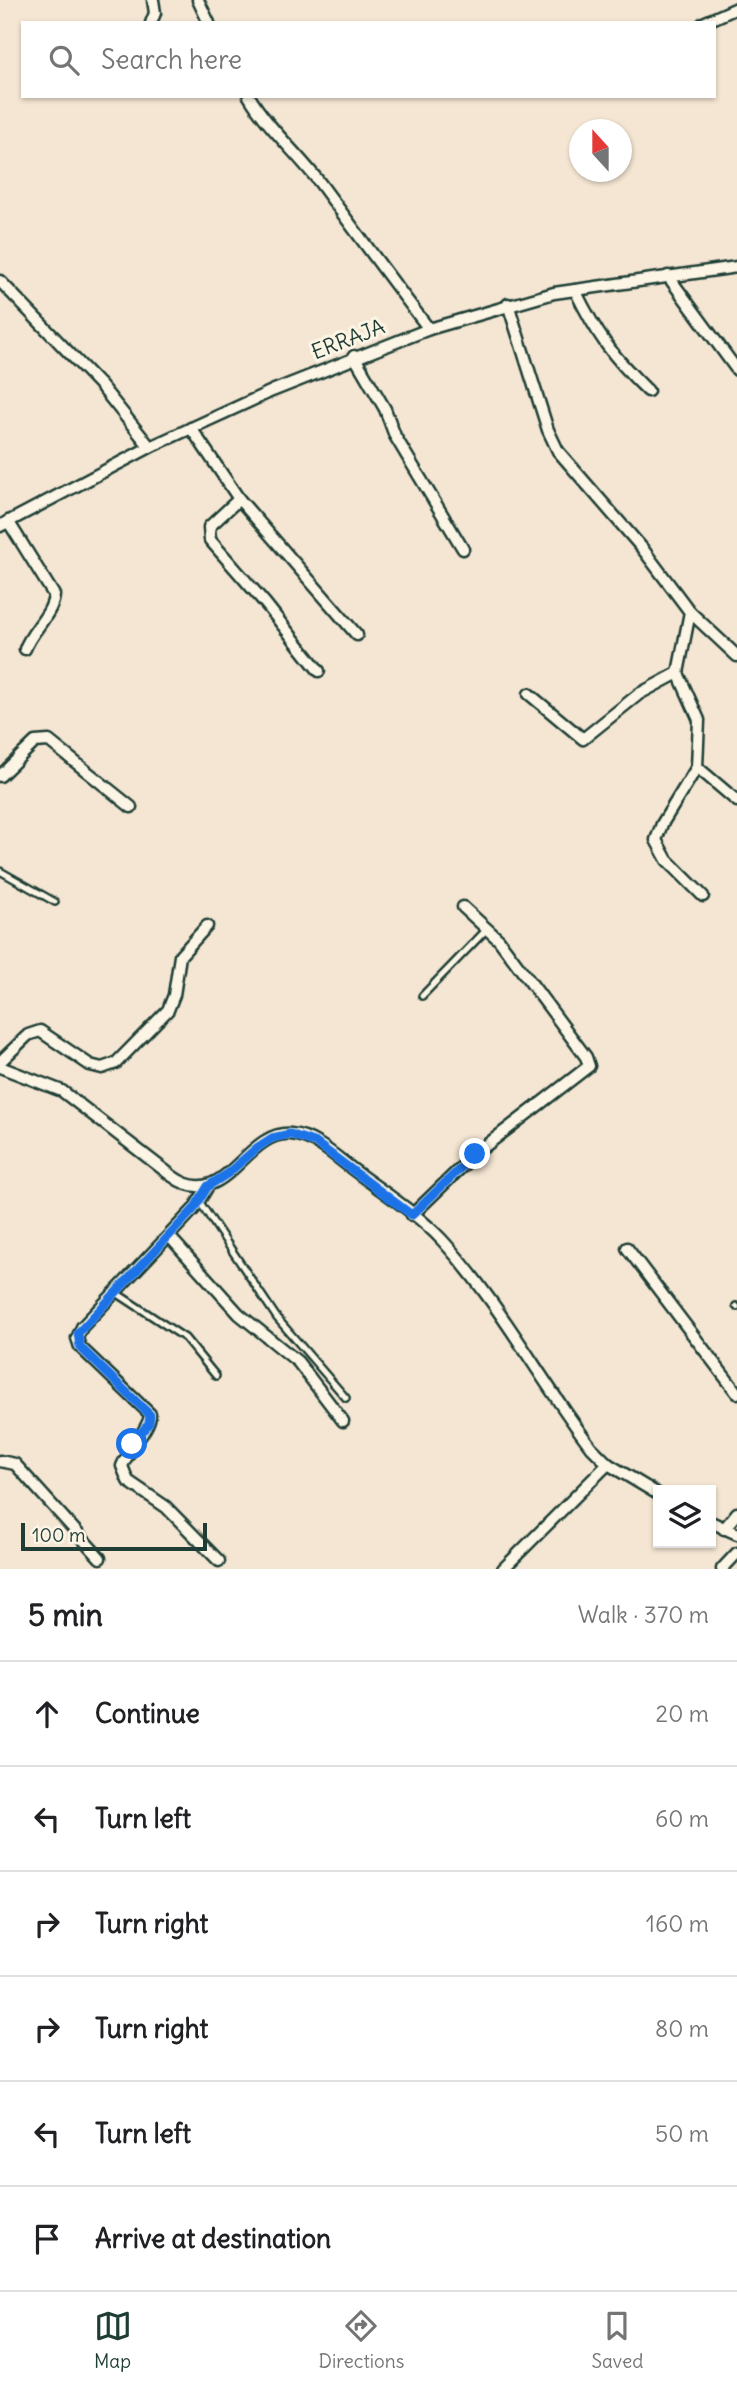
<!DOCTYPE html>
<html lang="en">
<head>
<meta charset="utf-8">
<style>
  body { margin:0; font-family:Delius,sans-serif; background:#f2f2f2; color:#202124 }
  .controls { position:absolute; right:21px; bottom:21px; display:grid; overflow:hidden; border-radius:0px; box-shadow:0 2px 5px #0004 }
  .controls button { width:63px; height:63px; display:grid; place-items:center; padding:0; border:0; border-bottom:2px solid #e0e0e0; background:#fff; color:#202124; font:35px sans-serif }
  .compass { position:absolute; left:569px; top:119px; width:63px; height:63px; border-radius:50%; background:#fff; box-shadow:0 2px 5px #0004; rotate:339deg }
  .scale { position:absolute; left:21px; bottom:18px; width:186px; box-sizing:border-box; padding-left:7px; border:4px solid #1f3d34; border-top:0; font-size:19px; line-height:24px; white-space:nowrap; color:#1f3d34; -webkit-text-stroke:5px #fcf5e5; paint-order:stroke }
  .stop { position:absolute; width:21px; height:21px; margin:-16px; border:5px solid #1a73e8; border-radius:50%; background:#fff }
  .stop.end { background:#1a73e8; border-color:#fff; box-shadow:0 2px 7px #0008 }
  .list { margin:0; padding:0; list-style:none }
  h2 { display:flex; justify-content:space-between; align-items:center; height:91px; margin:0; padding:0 28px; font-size:30px }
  h2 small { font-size:23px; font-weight:400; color:#757577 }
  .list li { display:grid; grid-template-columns:46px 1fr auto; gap:21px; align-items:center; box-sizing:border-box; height:105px; padding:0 28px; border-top:2px solid #e0e0e0 }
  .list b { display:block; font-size:26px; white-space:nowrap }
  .list em { font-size:23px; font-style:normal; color:#757577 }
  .icon { flex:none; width:38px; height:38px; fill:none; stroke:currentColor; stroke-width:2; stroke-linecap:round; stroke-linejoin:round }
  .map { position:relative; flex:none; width:737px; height:1569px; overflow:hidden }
  .search { position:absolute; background:#fff; box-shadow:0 2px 5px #0004; left:21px; right:21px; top:21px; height:77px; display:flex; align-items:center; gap:18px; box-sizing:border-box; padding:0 24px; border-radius:0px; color:#757577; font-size:26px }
  .sheet { height:721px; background:#fff }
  nav { display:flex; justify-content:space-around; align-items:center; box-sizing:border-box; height:98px; border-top:2px solid #e0e0e0; background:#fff; font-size:19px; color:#757577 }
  nav a { display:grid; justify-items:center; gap:4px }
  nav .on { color:#1f3d34 }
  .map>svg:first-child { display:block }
</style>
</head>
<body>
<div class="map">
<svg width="737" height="1569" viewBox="0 0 737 1569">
  <rect width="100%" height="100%" fill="#f5e6d3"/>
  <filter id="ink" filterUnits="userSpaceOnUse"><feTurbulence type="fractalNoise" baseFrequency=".0143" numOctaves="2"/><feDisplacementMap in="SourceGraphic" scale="14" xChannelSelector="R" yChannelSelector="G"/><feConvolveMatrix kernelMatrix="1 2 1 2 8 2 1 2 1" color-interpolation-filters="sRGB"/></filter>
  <g filter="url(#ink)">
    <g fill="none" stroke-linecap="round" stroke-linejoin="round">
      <!-- service casing -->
      <g stroke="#1f3d34" stroke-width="10">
        <g id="service">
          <path d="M0 871 55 902"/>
          <path d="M422 996 488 928"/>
          <path d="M199 1201 277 1318 346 1398"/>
          <path d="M115 1292 185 1338 216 1376"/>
          <path d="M736 1306 737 1307"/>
        </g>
      </g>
      <!-- minor casing -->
      <g stroke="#1f3d34" stroke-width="15">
        <g id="minor">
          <path d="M198 0 209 23"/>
          <path d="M151 23 155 13 153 0"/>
          <path d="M703 23 737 8"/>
          <path d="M249 96C268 128 297 153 320 183 356 232 392 281 429 329"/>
          <path d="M668 276 737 370"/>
          <path d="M0 281 101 386 150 447"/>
          <path d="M575 290C597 335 612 356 648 391"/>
          <path d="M508 304 548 430 558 451 642 548 690 612 678 673 699 720 697 767 662 824 656 840 667 860 703 896"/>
          <path d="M354 356 385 409 395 436 463 549"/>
          <path d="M191 428 239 499 357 635"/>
          <path d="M239 499 209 527 210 540 265 603 319 671"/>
          <path d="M8 521 54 595C53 614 31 631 25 649"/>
          <path d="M0 526 150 447 272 391 429 329 554 293 737 267"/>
          <path d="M690 612 737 656"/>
          <path d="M529 694 583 739 639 694 678 673"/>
          <path d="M697 767 737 801"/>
          <path d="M0 776 35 742 49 741 131 807"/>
          <path d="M0 1062 28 1035 40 1031 90 1065 102 1068 116 1063 168 1010 174 995 180 956 207 926"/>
          <path d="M0 1067 62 1091 172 1176C225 1215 244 1130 291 1134 315 1136 336 1157 355 1171 383 1192 418 1214 442 1240 500 1303 540 1380 591 1447L608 1464 658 1494"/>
          <path d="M208 1186 194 1209 82 1327 77 1338 80 1347 150 1414C151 1426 128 1451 122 1466L128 1481 166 1507 219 1561"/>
          <path d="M412 1215 475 1154 589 1066 586 1057 499 940 463 907"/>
          <path d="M169 1236 239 1314 298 1362 343 1421"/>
          <path d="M627 1248 737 1393"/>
          <path d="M0 1461 15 1464 100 1558"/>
          <path d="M711 1522 737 1534"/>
          <path d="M724 1529 737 1513"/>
          <path d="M503 1569 608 1464"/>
          <path d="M722 1569 737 1553"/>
        </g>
      </g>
      <!-- service -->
      <use href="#service" stroke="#fcf5e5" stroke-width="5"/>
      <!-- minor -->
      <use href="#minor" stroke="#fcf5e5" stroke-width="10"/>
    </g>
  </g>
  <g fill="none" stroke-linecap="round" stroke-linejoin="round" filter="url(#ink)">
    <!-- route -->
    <path stroke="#1a73e8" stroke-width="9" d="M132 1444 149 1423 150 1415 80 1347 78 1333 194 1209 208 1186 227 1174 258 1147 272 1138 290 1134 316 1143 412 1215 475 1154"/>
  </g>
  <g text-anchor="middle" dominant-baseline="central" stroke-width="6" stroke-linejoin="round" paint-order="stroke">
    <!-- street labels -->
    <g font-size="21" fill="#1f3d34" stroke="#fcf5e5">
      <text transform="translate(348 339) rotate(-21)">ERRAJA</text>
    </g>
  </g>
</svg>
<div class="controls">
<button><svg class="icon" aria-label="layers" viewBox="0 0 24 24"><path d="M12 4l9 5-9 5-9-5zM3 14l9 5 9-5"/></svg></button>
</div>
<svg class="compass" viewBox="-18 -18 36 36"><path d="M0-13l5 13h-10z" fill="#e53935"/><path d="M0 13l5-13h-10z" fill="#757577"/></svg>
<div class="scale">100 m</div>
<div class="stop" style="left:132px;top:1444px"></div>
<div class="stop end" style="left:475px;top:1154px"></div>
<div class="search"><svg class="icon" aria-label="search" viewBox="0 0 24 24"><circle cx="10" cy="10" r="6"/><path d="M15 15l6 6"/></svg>Search here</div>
</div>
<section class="sheet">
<h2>5 min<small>Walk · 370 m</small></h2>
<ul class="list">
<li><svg class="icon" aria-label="ahead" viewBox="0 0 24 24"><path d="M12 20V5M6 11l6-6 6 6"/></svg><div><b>Continue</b></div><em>20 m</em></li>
<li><svg class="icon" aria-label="left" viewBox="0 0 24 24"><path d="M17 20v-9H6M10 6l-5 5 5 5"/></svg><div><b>Turn left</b></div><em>60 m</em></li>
<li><svg class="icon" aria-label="right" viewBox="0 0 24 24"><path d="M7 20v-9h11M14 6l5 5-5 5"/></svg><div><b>Turn right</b></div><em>160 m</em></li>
<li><svg class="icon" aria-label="right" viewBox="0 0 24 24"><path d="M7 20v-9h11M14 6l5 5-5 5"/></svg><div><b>Turn right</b></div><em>80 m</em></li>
<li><svg class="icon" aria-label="left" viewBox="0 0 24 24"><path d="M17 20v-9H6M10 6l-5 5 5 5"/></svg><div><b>Turn left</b></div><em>50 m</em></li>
<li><svg class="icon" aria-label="arrive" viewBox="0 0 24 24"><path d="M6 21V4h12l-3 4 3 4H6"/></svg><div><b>Arrive at destination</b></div></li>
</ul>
</section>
<nav>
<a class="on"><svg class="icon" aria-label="map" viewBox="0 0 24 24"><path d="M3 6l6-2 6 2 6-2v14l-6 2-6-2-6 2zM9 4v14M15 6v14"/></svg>Map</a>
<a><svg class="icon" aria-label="directions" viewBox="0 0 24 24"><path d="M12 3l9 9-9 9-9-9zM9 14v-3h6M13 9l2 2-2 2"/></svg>Directions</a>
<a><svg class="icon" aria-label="saved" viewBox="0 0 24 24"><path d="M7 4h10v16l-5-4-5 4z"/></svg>Saved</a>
</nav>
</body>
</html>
